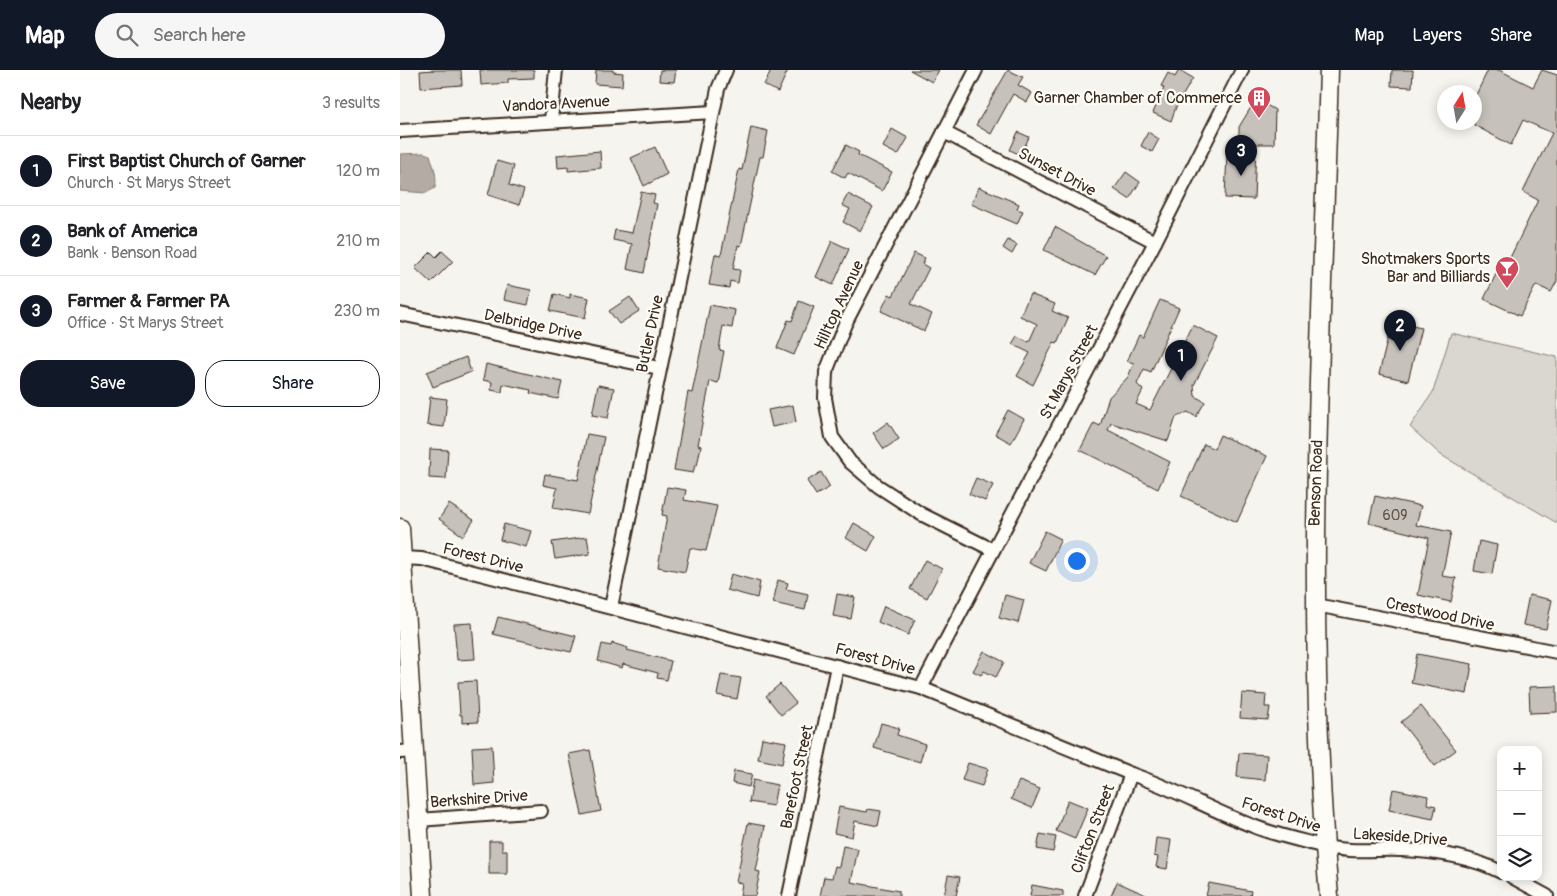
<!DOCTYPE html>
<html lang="en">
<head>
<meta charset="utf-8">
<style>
  body { margin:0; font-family:Pangolin,sans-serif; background:#f6f6f6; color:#202124 }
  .controls { position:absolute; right:15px; bottom:15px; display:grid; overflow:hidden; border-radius:10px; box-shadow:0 2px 12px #0003 }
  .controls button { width:45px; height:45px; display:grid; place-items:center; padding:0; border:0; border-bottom:1px solid #e0e0e0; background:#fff; color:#202124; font:25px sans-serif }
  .compass { position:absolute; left:1037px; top:15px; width:45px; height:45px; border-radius:50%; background:#fff; box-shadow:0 2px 12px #0003; rotate:11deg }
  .you { position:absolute; left:676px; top:490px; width:18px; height:18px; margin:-12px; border:4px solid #fff; border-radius:50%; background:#1a73e8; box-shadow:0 0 0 8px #1a73e833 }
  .badge { display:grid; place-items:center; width:32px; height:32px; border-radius:50%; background:#111827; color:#fff; font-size:16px; font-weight:700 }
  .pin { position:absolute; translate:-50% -41px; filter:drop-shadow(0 1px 2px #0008) }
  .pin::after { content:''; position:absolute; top:26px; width:18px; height:15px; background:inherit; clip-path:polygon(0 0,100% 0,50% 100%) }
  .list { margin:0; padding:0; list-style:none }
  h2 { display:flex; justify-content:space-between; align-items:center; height:65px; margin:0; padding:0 20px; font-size:21px }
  h2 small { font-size:16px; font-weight:400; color:#757577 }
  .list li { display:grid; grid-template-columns:32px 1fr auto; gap:15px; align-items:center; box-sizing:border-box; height:70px; padding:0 20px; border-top:1px solid #e0e0e0 }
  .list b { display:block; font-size:19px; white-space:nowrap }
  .list p { margin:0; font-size:16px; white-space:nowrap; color:#757577 }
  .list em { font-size:16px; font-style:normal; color:#757577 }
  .actions { display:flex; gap:10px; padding:15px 20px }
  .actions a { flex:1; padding:11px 0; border:1px solid #111827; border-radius:20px; text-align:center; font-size:18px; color:#111827 }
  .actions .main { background:#111827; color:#fff }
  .icon { flex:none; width:28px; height:28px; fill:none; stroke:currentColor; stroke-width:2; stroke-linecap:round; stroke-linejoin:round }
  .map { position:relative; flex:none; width:1157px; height:826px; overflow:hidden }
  header { display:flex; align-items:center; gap:30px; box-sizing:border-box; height:70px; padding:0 25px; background:#111827; color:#fff }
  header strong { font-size:24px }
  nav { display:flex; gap:28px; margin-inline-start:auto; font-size:18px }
  .search { width:350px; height:45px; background:#f6f6f6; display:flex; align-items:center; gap:12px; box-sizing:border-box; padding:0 18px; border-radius:28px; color:#757577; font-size:19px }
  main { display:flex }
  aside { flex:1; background:#fff }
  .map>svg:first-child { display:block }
</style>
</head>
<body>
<header>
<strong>Map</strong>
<div class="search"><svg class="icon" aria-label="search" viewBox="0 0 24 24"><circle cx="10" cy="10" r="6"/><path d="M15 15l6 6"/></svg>Search here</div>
<nav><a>Map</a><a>Layers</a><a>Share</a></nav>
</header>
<main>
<aside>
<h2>Nearby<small>3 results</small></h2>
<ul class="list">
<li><span class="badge">1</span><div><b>First Baptist Church of Garner</b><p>Church · St Marys Street</p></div><em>120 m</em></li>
<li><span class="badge">2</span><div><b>Bank of America</b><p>Bank · Benson Road</p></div><em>210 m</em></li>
<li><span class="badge">3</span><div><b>Farmer &amp; Farmer PA</b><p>Office · St Marys Street</p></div><em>230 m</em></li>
</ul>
<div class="actions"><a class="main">Save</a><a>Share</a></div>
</aside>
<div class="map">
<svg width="1157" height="826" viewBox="0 0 1157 826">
  <rect width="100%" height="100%" fill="#f5f4ee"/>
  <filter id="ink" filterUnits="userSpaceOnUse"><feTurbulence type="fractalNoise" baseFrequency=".02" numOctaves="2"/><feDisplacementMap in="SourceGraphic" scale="10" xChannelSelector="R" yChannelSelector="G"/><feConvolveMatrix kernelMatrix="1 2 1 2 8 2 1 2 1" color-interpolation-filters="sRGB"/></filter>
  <g filter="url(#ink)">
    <!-- green -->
    <path fill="#dad6d0" stroke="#8a8077" d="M1051 263 1157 287V453L1041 385 1010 357 1033 322Z"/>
    <!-- water -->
    <path fill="#b4aca4" stroke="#84786e" d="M24 83 30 85C33 95 38 107 35 118L26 123 0 121V84Z"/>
    <!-- building -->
    <g fill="#c7c1bb" stroke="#3b2a1e">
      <path d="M35 0H61L62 15 21 18 20 1Z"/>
      <path d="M80 0H134V8L108 9V13L81 15Z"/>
      <path d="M196 0H213V2L223 3 222 16 195 14Z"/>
      <path d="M260 0H276L274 12 259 11Z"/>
      <path d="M371 0H388L378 22 364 15Z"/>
      <path d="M510 0H539L532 12Z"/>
      <path d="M608 0 623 7 618 15 632 23 627 32 613 24 591 64 576 55Z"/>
      <path d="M779 0 793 8 776 37 771 51 753 43 764 18 761 16 768 3 775 7Z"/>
      <path d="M992 0H1013L1012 17 991 16Z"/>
      <path d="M1088 0H1099L1133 17 1142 0 1157 5V211L1151 222 1136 215 1120 246 1084 229 1101 194 1106 196 1138 130 1123 122 1152 63 1123 50 1111 75 1074 55V29Z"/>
      <path d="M856 29 875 40 874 74H856L854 129 825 128 827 83 839 84V57Z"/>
      <path d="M351 57 368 61 363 87H360L341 176 338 175 333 199 340 200 338 213 330 211 329 218 309 215 315 184 321 185 339 99 342 100Z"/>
      <path d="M492 59 508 68 498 85 483 77Z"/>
      <path d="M618 62 629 67 621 85 610 80Z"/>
      <path d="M748 62 759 69 752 82 741 76Z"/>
      <path d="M446 75 459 82 458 85 492 102 482 121 448 103 445 108 432 101Z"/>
      <path d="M255 77 267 104 244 116 231 88Z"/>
      <path d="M200 81 201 98 168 101V97L158 98 157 85Z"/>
      <path d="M97 91 114 96 109 115 124 120 119 135 88 125Z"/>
      <path d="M726 102 740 112 729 129 714 119Z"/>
      <path d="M579 117 619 134 617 139 623 141 617 154 571 134Z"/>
      <path d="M241 122 255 125 253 133 257 134 244 203 227 199 232 174 213 170 215 160 232 163Z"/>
      <path d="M448 124 473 137 460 161 443 152 450 139 442 135Z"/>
      <path d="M655 157 706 186 695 205 644 180Z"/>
      <path d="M608 170 617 175 612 184 603 178Z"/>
      <path d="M432 171 449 179 433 215 416 207Z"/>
      <path d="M42 181 53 191 31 213 15 198 31 182 36 187Z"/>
      <path d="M514 183 525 188 522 194 529 198 511 234 532 244 524 261 481 241 489 224 493 226Z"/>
      <path d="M107 215 131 220 128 235 104 230Z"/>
      <path d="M154 224 170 228V224L189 228 185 248 150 241Z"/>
      <path d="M630 224 655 234 652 241 668 248 657 273 654 272 633 315 617 306 630 283 612 274 617 266 629 272 637 254 620 246Z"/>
      <path d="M230 227 239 241 219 254 209 241Z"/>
      <path d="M760 230 779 238 751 302 744 299 737 314 743 320 736 334 750 340 793 255 818 268 794 315 795 326 805 332 796 347 788 342 776 347 768 371 711 353 708 360 770 392 758 419 680 380 694 353 700 356 709 327 728 307 734 293 727 291 739 265 743 267Z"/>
      <path d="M399 231 414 237 394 285 377 278 388 250 392 251Z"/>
      <path d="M310 235 335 240 332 258 323 256 319 280 324 281 318 313 310 311 298 375 301 376 297 396 295 395 293 403 274 400 288 322 292 323Z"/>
      <path d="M992 251 1021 258 1008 311 979 304Z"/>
      <path d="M66 287 71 302 33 317 27 302Z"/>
      <path d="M86 294 162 312 158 329 130 323 131 320 103 314 102 322 91 320 92 312 83 310Z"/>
      <path d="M198 315 214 318 208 348 192 345Z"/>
      <path d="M30 327 47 329 44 357 27 355Z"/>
      <path d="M393 335 396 352 372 357 368 340Z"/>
      <path d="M608 340 624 349 611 373 595 364Z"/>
      <path d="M488 352 499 369 484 379 473 363Z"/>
      <path d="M187 364 204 367 188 444 153 438 157 418 143 415 145 404 178 410Z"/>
      <path d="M820 365 867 386 837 452 781 426 804 374 814 379Z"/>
      <path d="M30 379 48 380 46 409 29 408Z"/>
      <path d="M421 402 430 417 416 425 407 411Z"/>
      <path d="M576 408 593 415 585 431 569 424Z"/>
      <path d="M267 417 286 420 284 430 317 436 306 481 290 478 285 502 258 497 267 446 262 445Z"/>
      <path d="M975 426 1021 436 1016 455 1051 462 1042 506 1056 508 1051 532 1018 525 1029 468 969 453Z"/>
      <path d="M49 434 74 450 63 466 39 449Z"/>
      <path d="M454 453 476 466 468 481 446 468Z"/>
      <path d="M104 454 131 461 126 477 100 470Z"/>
      <path d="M645 461 661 469 646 501 629 493Z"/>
      <path d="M187 467 190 484 155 489 152 472Z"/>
      <path d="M1079 471 1097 475 1092 504 1074 501Z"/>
      <path d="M525 490 542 499 527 528 510 519Z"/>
      <path d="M331 504 360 512 357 528 327 520Z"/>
      <path d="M378 510 388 513 386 519 408 524 405 540 373 533Z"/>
      <path d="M437 524 455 527 451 549 433 546Z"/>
      <path d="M605 525 624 530 618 553 599 548Z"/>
      <path d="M1129 525 1152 530 1146 559 1123 555Z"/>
      <path d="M484 536 515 550 508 565 478 552Z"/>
      <path d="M98 547 176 566 171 582 93 564Z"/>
      <path d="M72 553 75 589 57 590 54 554Z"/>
      <path d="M212 573 228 578 227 580 271 591 267 610 257 608 258 603 223 594 222 598 198 591 202 574 211 576Z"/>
      <path d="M584 581 604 592 596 607 584 601 581 605 573 601Z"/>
      <path d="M1017 584 1072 594 1067 624 1011 613Z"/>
      <path d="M321 605 341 608 337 629 317 625Z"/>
      <path d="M76 611 78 652 62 653V645H60L58 612Z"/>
      <path d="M380 614 396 633 381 645 366 626Z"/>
      <path d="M1157 616V642L1130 643 1129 617Z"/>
      <path d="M842 623 866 625 865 637H870L868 650 840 648Z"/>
      <path d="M1021 636 1056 680 1035 696 1001 652Z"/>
      <path d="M481 653 499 658 497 665 525 674 520 692 474 678Z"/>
      <path d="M362 668 386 672 382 694 358 689Z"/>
      <path d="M92 676 94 713 74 715 72 677Z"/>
      <path d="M190 680 201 741 182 745 169 684Z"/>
      <path d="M839 683 867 685 865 710 837 707Z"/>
      <path d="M568 693 588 699 582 716 562 710Z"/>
      <path d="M334 701 352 704 349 717 332 713Z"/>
      <path d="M353 710 377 715 373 736 349 732Z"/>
      <path d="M619 711 640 719 632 738 611 729Z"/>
      <path d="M993 719 1028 726 1027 734 1036 736 1033 749 989 740Z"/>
      <path d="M668 730 688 738 675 769 656 761Z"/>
      <path d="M439 737 467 742 468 739 481 741 478 756 455 751 452 767 434 763Z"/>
      <path d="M348 753 365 756 356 801 360 802 355 826H340L342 813 336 812Z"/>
      <path d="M640 764 656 767 653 782 637 779Z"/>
      <path d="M756 768 771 770 767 799 756 797 758 787 754 786Z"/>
      <path d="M89 771H102V780H107V804H89Z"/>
      <path d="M443 776 458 779 451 812 499 821V826H420L424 807 432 808 435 796 439 797Z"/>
      <path d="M548 805 560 807 556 826H544Z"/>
      <path d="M717 812 748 826H711Z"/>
      <path d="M809 813 851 821 850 826H806Z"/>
      <path d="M632 815 663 821V826H630Z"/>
    </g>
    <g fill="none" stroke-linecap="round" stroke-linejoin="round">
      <!-- street casing -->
      <g stroke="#3b2a1e" stroke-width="16">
        <g id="street">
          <path d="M576 0 445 254 426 302 425 328 432 367 450 392 478 416 521 444 593 480"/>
          <path d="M151 50 156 0"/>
          <path d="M0 61 313 42"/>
          <path d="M544 62 755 172"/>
          <path d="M0 244 259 298"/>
          <path d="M0 488 22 489 521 618 731 704C773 718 811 740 853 756 875 765 899 770 922 776 950 783 974 779 1001 780 1035 781 1071 787 1101 802"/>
          <path d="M916 535 1157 582"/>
          <path d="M211 537 318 19 326 0"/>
          <path d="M521 618 755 172 842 0"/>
          <path d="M0 682 15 681"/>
          <path d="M19 750 141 741"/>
          <path d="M1112 807 1147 826"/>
          <path d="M389 826 437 596"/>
          <path d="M685 826 731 704"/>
        </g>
      </g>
      <!-- secondary casing -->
      <g stroke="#3b2a1e" stroke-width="21">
        <g id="secondary">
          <path d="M929 0C921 275 904 551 929 826"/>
          <path d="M0 458 23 826"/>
        </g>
      </g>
      <!-- street -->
      <use href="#street" stroke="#fdfcf7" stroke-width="12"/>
      <!-- secondary -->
      <use href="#secondary" stroke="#fdfcf7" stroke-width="18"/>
    </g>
  </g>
  <!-- icons -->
  <defs>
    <g id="building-pin" transform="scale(1.25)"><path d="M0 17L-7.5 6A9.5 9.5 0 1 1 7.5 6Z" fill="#d1495b" stroke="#fdfcf7"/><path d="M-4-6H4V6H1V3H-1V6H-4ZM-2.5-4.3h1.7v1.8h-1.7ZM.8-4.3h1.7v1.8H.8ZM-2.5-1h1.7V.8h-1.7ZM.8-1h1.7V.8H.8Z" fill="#fff"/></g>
    <g id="bar-pin" transform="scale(1.25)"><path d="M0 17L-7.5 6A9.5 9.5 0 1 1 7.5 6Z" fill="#d1495b" stroke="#fdfcf7"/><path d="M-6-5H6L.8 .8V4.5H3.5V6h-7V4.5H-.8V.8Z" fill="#fff"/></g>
  </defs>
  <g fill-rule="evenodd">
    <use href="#building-pin" x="859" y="28"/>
    <use href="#bar-pin" x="1107" y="198"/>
  </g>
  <g text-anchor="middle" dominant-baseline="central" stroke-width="4.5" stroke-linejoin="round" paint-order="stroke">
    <!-- number labels -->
    <g font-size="14" fill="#5e5045">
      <text x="995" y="445">609</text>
    </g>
    <!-- poi labels -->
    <g font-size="16" fill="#3b2a1e" stroke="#fdfcf7" text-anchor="end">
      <text x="842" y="28">Garner Chamber of Commerce</text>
      <text x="1090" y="189">Shotmakers Sports<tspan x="1090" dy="18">Bar and Billiards</tspan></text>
    </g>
    <!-- street labels -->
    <g font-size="16" fill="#3b2a1e" stroke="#fdfcf7">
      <text transform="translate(156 34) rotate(-3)">Vandora Avenue</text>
      <text transform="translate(657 102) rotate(28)">Sunset Drive</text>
      <text transform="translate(439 235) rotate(-65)">Hilltop Avenue</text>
      <text transform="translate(133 255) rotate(12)">Delbridge Drive</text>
      <text transform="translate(250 264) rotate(-78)">Butler Drive</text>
      <text transform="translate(669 302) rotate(-62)">St Marys Street</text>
      <text transform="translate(916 413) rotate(-88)">Benson Road</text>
      <text transform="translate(83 488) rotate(14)">Forest Drive</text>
      <text transform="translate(1040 544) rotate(12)">Crestwood Drive</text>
      <text transform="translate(475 589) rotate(15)">Forest Drive</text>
      <text transform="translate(397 707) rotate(-78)">Barefoot Street</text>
      <text transform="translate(79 729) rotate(-4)">Berkshire Drive</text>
      <text transform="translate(881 745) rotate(18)">Forest Drive</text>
      <text transform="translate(693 759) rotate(-69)">Clifton Street</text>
      <text transform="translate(1000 767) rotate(4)">Lakeside Drive</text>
    </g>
  </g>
</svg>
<div class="controls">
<button>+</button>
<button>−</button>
<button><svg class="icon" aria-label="layers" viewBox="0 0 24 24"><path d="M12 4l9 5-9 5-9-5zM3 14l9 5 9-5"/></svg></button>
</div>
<svg class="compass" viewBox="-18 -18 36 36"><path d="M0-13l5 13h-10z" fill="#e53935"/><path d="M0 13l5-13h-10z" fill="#757577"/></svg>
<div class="you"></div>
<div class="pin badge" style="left:781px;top:311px">1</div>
<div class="pin badge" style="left:1000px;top:281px">2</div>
<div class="pin badge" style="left:841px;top:106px">3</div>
</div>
</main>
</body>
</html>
